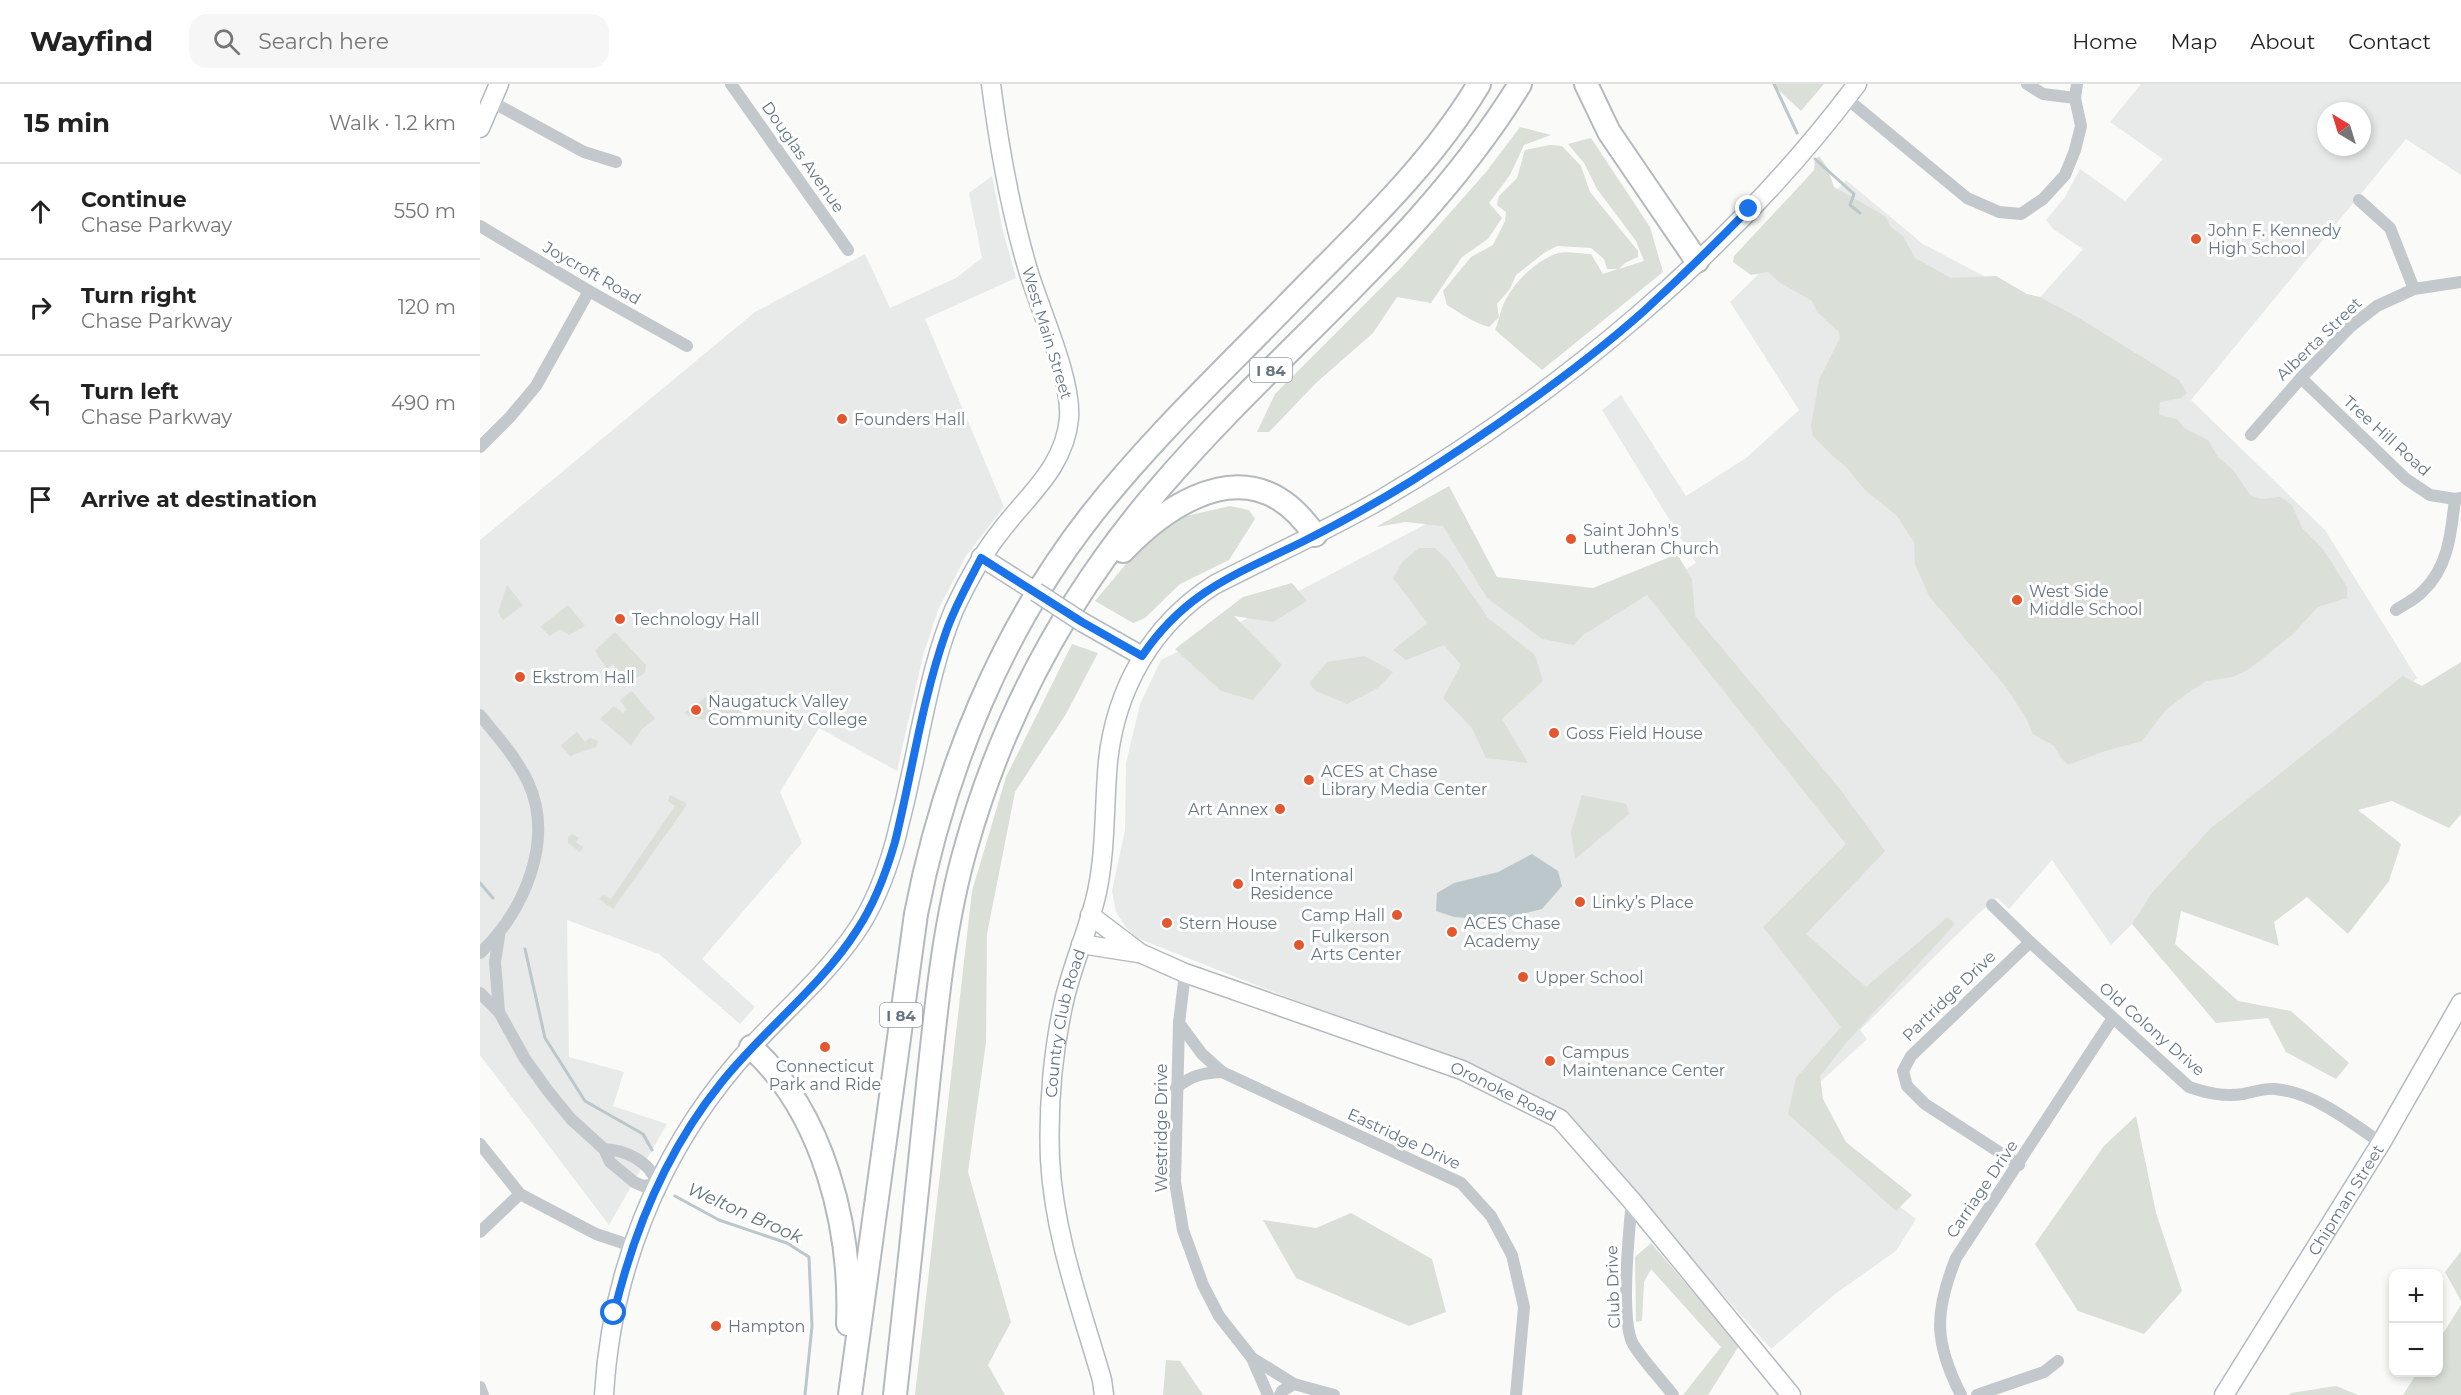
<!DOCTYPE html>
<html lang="en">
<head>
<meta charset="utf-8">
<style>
  body { margin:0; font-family:Montserrat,sans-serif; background:#f6f6f6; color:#222 }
  .controls { position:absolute; right:18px; bottom:18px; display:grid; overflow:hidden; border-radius:12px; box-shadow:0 3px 9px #0003 }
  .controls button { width:54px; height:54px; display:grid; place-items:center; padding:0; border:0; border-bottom:2px solid #e0e0e0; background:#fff; color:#222; font:30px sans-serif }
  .compass { position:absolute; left:1837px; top:18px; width:54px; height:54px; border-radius:50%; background:#fff; box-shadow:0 3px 9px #0003; rotate:322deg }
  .stop { position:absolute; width:18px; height:18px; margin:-14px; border:4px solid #1a73e8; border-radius:50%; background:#fff }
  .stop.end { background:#1a73e8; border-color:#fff; box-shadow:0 2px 6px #0008 }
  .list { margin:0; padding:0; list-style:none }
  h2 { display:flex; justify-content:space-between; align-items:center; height:78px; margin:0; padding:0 24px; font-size:26px }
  h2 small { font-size:20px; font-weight:400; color:#767676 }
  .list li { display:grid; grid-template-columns:39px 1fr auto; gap:18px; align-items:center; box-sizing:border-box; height:96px; padding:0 24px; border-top:2px solid #e0e0e0 }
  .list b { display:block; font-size:22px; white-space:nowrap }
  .list p { margin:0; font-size:20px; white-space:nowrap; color:#767676 }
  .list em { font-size:20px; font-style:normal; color:#767676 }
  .icon { flex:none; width:33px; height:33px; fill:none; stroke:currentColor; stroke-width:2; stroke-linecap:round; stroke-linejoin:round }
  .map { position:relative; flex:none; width:1981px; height:1311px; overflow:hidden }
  header { display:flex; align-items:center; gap:36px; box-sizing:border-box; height:84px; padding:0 30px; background:#fff; border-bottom:2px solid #e0e0e0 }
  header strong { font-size:28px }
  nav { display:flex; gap:33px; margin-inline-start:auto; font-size:21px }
  .search { width:420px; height:54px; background:#f6f6f6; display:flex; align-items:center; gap:15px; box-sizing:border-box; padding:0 21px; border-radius:18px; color:#767676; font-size:22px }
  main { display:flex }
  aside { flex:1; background:#fff }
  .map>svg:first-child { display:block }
</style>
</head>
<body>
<header>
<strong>Wayfind</strong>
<div class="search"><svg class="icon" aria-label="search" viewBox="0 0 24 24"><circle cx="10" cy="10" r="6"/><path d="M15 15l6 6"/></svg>Search here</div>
<nav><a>Home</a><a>Map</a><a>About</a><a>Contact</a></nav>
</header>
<main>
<aside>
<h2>15 min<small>Walk · 1.2 km</small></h2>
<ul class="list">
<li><svg class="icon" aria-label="ahead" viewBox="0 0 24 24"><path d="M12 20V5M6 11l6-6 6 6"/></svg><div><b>Continue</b><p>Chase Parkway</p></div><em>550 m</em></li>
<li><svg class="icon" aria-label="right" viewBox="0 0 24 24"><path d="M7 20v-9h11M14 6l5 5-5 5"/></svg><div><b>Turn right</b><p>Chase Parkway</p></div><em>120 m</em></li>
<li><svg class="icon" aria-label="left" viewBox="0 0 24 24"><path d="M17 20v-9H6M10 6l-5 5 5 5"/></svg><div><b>Turn left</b><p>Chase Parkway</p></div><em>490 m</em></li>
<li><svg class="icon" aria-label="arrive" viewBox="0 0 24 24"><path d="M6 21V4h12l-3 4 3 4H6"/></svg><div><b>Arrive at destination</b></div></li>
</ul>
</aside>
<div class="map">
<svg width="1981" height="1311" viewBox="0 0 1981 1311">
  <rect width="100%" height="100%" fill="#fafaf8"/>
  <!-- built -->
  <g fill="#e8e9e9" fill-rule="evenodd">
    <path d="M1661 0H1981V91L1926 55 1711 316 1845 446 1937 594 1721 771 1631 861 1572 776 1529 825 1517 814 1499 829 1380 946 1387 955 1325 1012 1335 1040 1411 1116 1436 1135 1416 1167 1355 1210 1291 1265 1100 1049 989 985 657 854 645 842 636 828 632 807 645 746 646 679 660 620 681 576 760 538 963 431 1007 514 1176 504 1216 479 1122 326 1141 311 1206 412 1266 374 1319 326 1250 218 1293 176 1366 96 1443 160 1555 219 1603 165 1573 145 1566 136 1585 113 1600 85 1645 117 1683 75 1630 38ZM1846 27H1882V63H1846Z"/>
    <path d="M512 92 522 143 536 194 445 235 524 423 486 472 458 526 443 572 417 687 339 644 300 708 322 759 222 875 275 923 260 940 179 870 87 836 89 973 144 988 133 1022 187 1040 129 1141 0 971V456L275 228 385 170 410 224 476 194 502 174 489 109Z"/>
  </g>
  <!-- green -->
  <g fill="#dadfd7">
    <path d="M1292 0H1344L1321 27Z"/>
    <path d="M1040 43 1071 51 1044 61 1030 91 1009 119 1022 134 1008 155 982 173 951 219 917 213 893 249 836 299 789 348H777L795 310 922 183 1006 88Z"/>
    <path d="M1111 54 1170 143 1183 188 1062 286 1015 246C1019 237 1020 227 1024 219 1034 198 1055 177 1078 169 1087 167 1101 170 1111 170L1123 190 1138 185H1127L1124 175 1111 164 1077 162 1064 169 1036 191 1030 205 1017 220 1019 233 1009 243C994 239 980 229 967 221L963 207 991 173 1013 161 1025 137 1026 128 1017 121 1019 112 1037 94 1045 66 1070 61 1082 62 1101 82 1110 108 1158 167V173L1145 179 1139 185 1164 177 1156 157 1117 105 1104 79 1088 60Z"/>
    <path d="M1339 72 1347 83 1354 103 1405 132 1411 143 1423 152 1435 174 1471 194 1516 192 1547 210 1560 213 1599 234 1699 296 1707 309 1701 314 1680 318 1679 331 1697 335 1704 344 1728 356 1738 373 1754 387 1770 411 1781 415 1800 413 1812 421 1822 444 1843 465 1867 503V514L1838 523 1812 551 1769 585 1753 593 1726 597 1705 611 1685 627 1662 657 1625 667 1588 681 1581 674 1574 662 1553 650 1545 632 1525 602 1449 512 1435 480 1434 458 1417 432 1384 405 1367 384 1355 374 1333 352 1331 342 1339 296 1360 254 1359 248 1337 228 1332 217 1299 198 1288 188 1271 191 1253 178 1254 172 1325 96 1334 86 1335 75Z"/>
    <path d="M969 402 1017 493 1113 504 1197 470 1212 495 1215 532 1359 704 1405 767 1326 850 1386 903 1468 833 1475 840 1365 960 1340 992 1343 1015 1366 1058 1432 1111 1416 1127 1308 1030 1316 994 1361 943 1283 843 1366 760 1167 511 1103 551 1094 561 1062 555 1007 514 963 442 926 438 896 443Z"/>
    <path d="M750 422 769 426 775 435 749 476 700 500 665 534 653 539 615 517 661 462 706 432Z"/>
    <path d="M939 464H955L968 476 1008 534 1055 571 1063 597 1022 635 1048 679 1006 674 992 644 963 614 981 581 964 561 926 576 913 566 947 539 913 494 923 477Z"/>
    <path d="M812 499 827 517 793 538 754 532 802 581 773 616 741 607 695 565 763 513Z"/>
    <path d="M27 501 43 521 23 536 18 528Z"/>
    <path d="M88 521 105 542 89 551 80 545 70 552 60 543Z"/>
    <path d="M135 548 166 581 165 589 148 599 133 580 127 585 115 567Z"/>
    <path d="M592 560 618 569 586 630 535 708 507 850 506 958 488 1088 531 1238 508 1281 525 1311H435L492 807 526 693Z"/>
    <path d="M885 572 913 588 898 604 867 620 836 607 829 600 847 578Z"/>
    <path d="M1981 578V730L1969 744 1912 717 1878 726 1921 760 1909 797 1868 850 1827 813 1794 838 1799 862 1701 827 1695 860 1758 917 1811 927 1869 979 1856 995 1806 968 1788 934 1736 939 1652 840 1672 809 1730 745 1923 592 1942 602Z"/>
    <path d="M237 605 245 614 264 628C242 635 226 641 204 629Z"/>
    <path d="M152 607 175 635 162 645 151 661 120 635 134 622 143 629 147 626 140 616Z"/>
    <path d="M97 648 105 658 110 654 118 657 116 663 90 672 81 661Z"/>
    <path d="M190 711 206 719V722L133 825 119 815 123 811 131 815 195 722 188 717Z"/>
    <path d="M1102 711 1146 720 1149 730 1095 775 1091 748Z"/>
    <path d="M92 750 99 754 96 758 103 763 100 768 88 759V753Z"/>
    <path d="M1656 1032 1676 1129 1702 1207 1664 1250 1598 1227 1555 1160 1624 1062Z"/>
    <path d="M871 1129 952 1175 966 1228 929 1242 816 1194 783 1136 836 1144Z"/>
    <path d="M1171 1159 1259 1262 1228 1311H1203L1241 1263 1171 1185 1164 1198 1162 1237 1156 1238 1155 1173Z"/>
    <path d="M1981 1167V1217L1965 1188Z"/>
    <path d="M1981 1221V1311H1923L1937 1289 1958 1288 1959 1256Z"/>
    <path d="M686 1276 700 1277 723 1311H683Z"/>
    <path d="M1856 1302 1878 1311H1809L1811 1309Z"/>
  </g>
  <!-- water -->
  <path fill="#bbc7cb" d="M1052 770 1078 787 1082 802 1062 825 1017 836 974 833 956 827 957 809 974 799 1018 788Z"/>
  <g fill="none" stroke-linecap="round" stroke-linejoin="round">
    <!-- stream -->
    <g stroke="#bbc7cb" stroke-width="3">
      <path d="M1294 0 1317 49"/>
      <path d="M1335 75 1374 110 1370 121 1380 129"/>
      <path d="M0 799 13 814"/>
      <path d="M45 865 65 954 105 1017 163 1050 172 1066"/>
      <path d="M195 1112 239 1136 307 1159 329 1173 332 1242 325 1311"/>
    </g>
    <!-- secondary casing -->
    <g stroke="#b3babf" stroke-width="21">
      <g id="secondary">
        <path d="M0 44 19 0"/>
        <path d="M501 473 556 508"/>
        <path d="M602 538 662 572"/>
        <path id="s1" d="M610 831 660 869 705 889 982 986 1080 1035 1152 1117 1311 1311"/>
        <path d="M601 860 658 869"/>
        <path d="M124 1311C131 1189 177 1073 256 980 294 935 341 898 375 849 394 822 406 790 415 758 424 723 432 688 439 652 448 610 457 566 474 526 487 498 501 472 520 448 547 412 585 383 589 334 592 295 560 226 548 186 530 125 519 63 511 0"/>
        <path id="s2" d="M624 1311 622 1296C601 1223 574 1152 570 1075 568 1023 573 964 585 913 594 877 609 844 617 808 626 765 624 721 628 677 636 604 672 541 734 501 790 472 846 447 900 416 1077 312 1254 165 1377 0"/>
        <path id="s3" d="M1744 1311 1901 1059 1981 919"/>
      </g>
    </g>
    <!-- highway casing -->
    <g stroke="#b4b9bd" stroke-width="26">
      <g id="highway">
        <path d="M1106 0 1129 48 1217 177"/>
        <path d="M643 467C680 428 744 381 799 415 814 424 825 437 835 451"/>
        <path d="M271 963C344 1029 372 1144 368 1240"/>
        <path d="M370 1311 436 830C464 686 521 546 612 430 671 355 741 289 808 220 875 151 949 84 999 0"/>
        <path d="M415 1311C426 1211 437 1110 447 1010 456 927 463 843 486 763 524 628 591 506 683 400 799 265 946 154 1040 0"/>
      </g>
    </g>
    <!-- street -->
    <g stroke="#c3c8cc" stroke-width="12">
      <path d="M251 0 368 166"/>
      <path d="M1547 0 1563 10 1595 14"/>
      <path d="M1366 14 1487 114 1519 128 1541 130 1563 115 1585 91 1595 66 1601 42 1595 14 1597 0"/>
      <path d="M12 18 104 68 136 78"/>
      <path d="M1879 116 1910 144 1934 205"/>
      <path d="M0 142 109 207 207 262"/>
      <path d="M1821 294 1926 395 1950 411 1975 415 1981 414"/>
      <path d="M1771 351 1821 294 1870 243 1897 222 1934 205 1981 198"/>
      <path d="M0 363 30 333 56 302 109 207"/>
      <path d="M1916 526C1925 520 1936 515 1943 507 1969 482 1971 448 1975 415"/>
      <path d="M0 631C17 652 36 673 48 698 75 756 44 828 0 869"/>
      <path d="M1512 821 1550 858 1709 1003C1727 1009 1744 1013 1763 1010 1773 1008 1785 1004 1795 1005 1835 1009 1869 1037 1901 1059"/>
      <path d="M19 852 15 878 19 928"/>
      <path d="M705 889 699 939 695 1098 703 1146 723 1201 739 1232 772 1274 814 1300"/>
      <path d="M0 909 19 928 45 975 68 1007 91 1035 124 1065 130 1078 154 1098 163 1102 177 1100C171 1078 146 1066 124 1065"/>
      <path d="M699 939 722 970 742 988"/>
      <path d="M696 1004C712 991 723 989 742 988L981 1099 1011 1132 1032 1171 1044 1223 1036 1311"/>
      <path d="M0 1060 40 1110 116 1150 152 1162"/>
      <path d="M1539 1081 1445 1020 1427 1002 1423 987 1431 972 1550 858"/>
      <path d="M1152 1117C1149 1146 1140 1236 1153 1260 1164 1278 1180 1294 1193 1311"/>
      <path d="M0 1148 40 1110"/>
      <path d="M772 1274 788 1311"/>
      <path d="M0 1303 3 1311"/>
      <path d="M800 1311 802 1307 814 1300 854 1311"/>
      <path d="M1481 1311C1454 1258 1454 1229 1476 1174L1633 934"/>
      <path d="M1497 1311 1564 1288 1578 1277"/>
    </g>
    <!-- secondary -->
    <use href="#secondary" stroke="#fff" stroke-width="18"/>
    <!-- highway -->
    <use href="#highway" stroke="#fff" stroke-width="22"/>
    <!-- secondary-bridge casing -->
    <g stroke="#b3babf" stroke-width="21" stroke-linecap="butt">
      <path id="secondary-bridge" d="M556 508 602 538"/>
    </g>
    <!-- secondary-bridge -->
    <use href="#secondary-bridge" stroke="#fff" stroke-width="18"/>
  </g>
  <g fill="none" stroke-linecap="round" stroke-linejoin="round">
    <!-- route -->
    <path stroke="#1a73e8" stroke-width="8" d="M134 1229C154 1145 187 1066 241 999 283 946 341 903 377 846 395 819 406 789 415 758 432 689 442 616 466 548 475 522 489 498 501 474L602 538 662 572C706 507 755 491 822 458 860 439 898 418 933 396 1013 345 1093 290 1164 227 1200 194 1235 160 1269 125"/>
  </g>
  <!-- markers -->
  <g fill="#e4572e" stroke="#fff" stroke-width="2">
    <circle cx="1716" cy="155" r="6"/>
    <circle cx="362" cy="335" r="6"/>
    <circle cx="1091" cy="455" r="6"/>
    <circle cx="1537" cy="516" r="6"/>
    <circle cx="140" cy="535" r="6"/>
    <circle cx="40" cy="593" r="6"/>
    <circle cx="216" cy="626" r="6"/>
    <circle cx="1074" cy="649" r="6"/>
    <circle cx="829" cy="696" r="6"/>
    <circle cx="800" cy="725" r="6"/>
    <circle cx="758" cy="800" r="6"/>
    <circle cx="1100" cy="818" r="6"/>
    <circle cx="917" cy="831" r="6"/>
    <circle cx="687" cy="839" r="6"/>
    <circle cx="972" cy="848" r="6"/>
    <circle cx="819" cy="861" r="6"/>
    <circle cx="1043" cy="893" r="6"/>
    <circle cx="345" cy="963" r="6"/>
    <circle cx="1070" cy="977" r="6"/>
    <circle cx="236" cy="1242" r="6"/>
  </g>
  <g text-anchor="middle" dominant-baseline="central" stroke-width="6" stroke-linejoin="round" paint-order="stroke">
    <!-- shield labels -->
    <g fill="#fff" stroke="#939fa8" stroke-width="1.5">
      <rect x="770" y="274" width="42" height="24" rx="4.5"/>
      <rect x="400" y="919" width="42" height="24" rx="4.5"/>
    </g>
    <g font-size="15" font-weight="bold" fill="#657683">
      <text x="791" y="286">I 84</text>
      <text x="421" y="931">I 84</text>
    </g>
    <!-- street labels -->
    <g font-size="16" fill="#657683" stroke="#fff">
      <text transform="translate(323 73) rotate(55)">Douglas Avenue</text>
      <text transform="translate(112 189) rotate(30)">Joycroft Road</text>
      <text transform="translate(567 249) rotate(73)">West Main Street</text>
      <text transform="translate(1839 255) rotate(-44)">Alberta Street</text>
      <text transform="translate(1907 352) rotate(42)">Tree Hill Road</text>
      <text transform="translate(1469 912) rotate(-44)">Partridge Drive</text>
      <text stroke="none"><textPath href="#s2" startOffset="380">Country Club Road</textPath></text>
      <text transform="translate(1672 945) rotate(41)">Old Colony Drive</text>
      <text stroke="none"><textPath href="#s1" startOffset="452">Oronoke Road</textPath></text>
      <text transform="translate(681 1044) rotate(-90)">Westridge Drive</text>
      <text transform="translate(924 1055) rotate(25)">Eastridge Drive</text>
      <text transform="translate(1502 1105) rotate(-56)">Carriage Drive</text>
      <text stroke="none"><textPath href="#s3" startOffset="230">Chipman Street</textPath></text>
      <text transform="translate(1133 1203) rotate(-92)">Club Drive</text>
    </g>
    <!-- poi labels -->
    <g font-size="16" fill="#657683" stroke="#fff" text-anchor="start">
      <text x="1728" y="146">John F. Kennedy<tspan x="1728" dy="18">High School</tspan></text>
      <text x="374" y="335">Founders Hall</text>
      <text x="1103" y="446">Saint John's<tspan x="1103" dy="18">Lutheran Church</tspan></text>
      <text x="1549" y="507">West Side<tspan x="1549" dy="18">Middle School</tspan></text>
      <text x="152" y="535">Technology Hall</text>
      <text x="52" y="593">Ekstrom Hall</text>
      <text x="228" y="617">Naugatuck Valley<tspan x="228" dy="18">Community College</tspan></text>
      <text x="1086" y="649">Goss Field House</text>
      <text x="841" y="687">ACES at Chase<tspan x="841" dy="18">Library Media Center</tspan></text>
      <text x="788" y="725" text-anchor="end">Art Annex</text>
      <text x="770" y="791">International<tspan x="770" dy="18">Residence</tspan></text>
      <text x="1112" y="818">Linky’s Place</text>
      <text x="905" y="831" text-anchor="end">Camp Hall</text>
      <text x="699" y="839">Stern House</text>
      <text x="984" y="839">ACES Chase<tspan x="984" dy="18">Academy</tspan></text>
      <text x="831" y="852">Fulkerson<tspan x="831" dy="18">Arts Center</tspan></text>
      <text x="1055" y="893">Upper School</text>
      <text x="1082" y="968">Campus<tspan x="1082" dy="18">Maintenance Center</tspan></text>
      <text x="345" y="982" text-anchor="middle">Connecticut<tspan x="345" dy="18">Park and Ride</tspan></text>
      <text x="248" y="1242">Hampton</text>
    </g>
    <!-- water labels -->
    <g font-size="18" font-style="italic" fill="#60757c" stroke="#fff">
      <text transform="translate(265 1129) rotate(24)">Welton Brook</text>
    </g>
  </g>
</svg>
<div class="controls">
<button>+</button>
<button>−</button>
</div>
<svg class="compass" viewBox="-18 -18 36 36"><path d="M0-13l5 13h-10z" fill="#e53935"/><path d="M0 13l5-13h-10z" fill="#767676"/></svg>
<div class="stop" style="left:134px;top:1229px"></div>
<div class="stop end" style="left:1269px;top:125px"></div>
</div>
</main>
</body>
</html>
